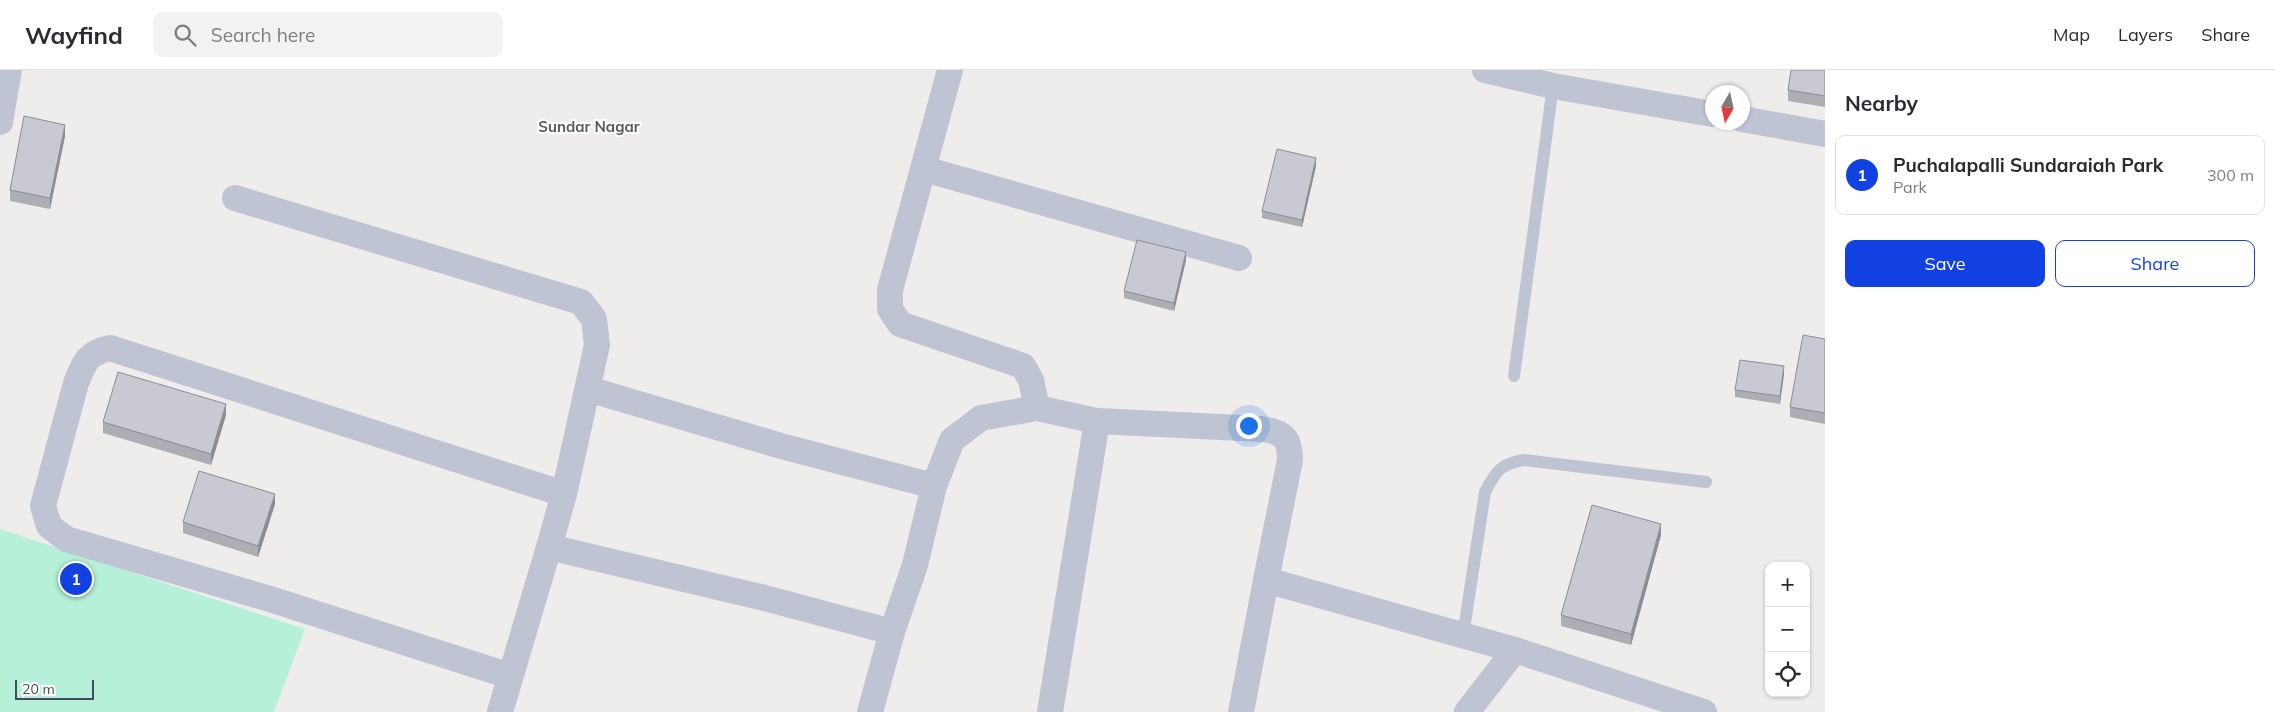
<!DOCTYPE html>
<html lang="en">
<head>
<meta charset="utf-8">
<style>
  body { margin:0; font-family:Mulish,sans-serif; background:#f2f2f3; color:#2b2b33 }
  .controls { position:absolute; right:15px; bottom:15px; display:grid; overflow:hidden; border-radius:10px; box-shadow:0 1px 4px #0004 }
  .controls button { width:45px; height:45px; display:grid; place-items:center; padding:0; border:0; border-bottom:1px solid #e1e1e2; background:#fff; color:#2b2b33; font:25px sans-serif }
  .compass { position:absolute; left:1705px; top:15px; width:45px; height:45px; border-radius:50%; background:#fff; box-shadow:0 1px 4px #0004; rotate:189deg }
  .scale { position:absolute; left:15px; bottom:12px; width:79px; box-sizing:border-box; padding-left:5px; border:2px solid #444b5a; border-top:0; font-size:14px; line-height:18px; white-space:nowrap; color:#444b5a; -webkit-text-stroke:4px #fff; paint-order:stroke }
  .you { position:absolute; left:1248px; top:355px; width:18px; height:18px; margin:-12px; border:4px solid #fff; border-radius:50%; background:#1a73e8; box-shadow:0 0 0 8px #1a73e833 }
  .badge { display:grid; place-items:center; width:32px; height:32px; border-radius:50%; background:#1241e2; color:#fff; font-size:16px; font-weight:700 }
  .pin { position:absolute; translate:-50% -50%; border:2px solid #fff; box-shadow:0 1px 5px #0006 }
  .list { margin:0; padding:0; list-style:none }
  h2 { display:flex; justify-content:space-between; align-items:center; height:65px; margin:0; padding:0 20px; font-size:21px }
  h2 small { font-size:16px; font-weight:400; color:#7c7c81 }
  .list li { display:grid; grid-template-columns:32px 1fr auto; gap:15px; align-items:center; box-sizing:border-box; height:80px; margin:0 10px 10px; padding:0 10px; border:1px solid #e1e1e2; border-radius:10px }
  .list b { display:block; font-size:19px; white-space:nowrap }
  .list p { margin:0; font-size:16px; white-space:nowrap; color:#7c7c81 }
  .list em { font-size:16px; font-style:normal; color:#7c7c81 }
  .actions { display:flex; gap:10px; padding:15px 20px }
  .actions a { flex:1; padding:11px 0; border:1px solid #1241e2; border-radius:10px; text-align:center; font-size:18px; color:#1241e2 }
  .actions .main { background:#1241e2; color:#fff }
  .icon { flex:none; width:28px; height:28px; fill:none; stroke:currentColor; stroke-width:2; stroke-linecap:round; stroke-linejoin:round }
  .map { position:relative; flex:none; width:1825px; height:642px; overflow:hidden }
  header { display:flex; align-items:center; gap:30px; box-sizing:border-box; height:70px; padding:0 25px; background:#fff; border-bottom:1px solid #e1e1e2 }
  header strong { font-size:24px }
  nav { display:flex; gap:28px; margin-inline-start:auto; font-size:18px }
  .search { width:350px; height:45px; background:#f2f2f3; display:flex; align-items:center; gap:12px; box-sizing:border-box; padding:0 18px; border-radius:10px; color:#7c7c81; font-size:19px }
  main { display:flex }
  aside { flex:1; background:#fff }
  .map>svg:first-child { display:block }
</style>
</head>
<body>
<header>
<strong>Wayfind</strong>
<div class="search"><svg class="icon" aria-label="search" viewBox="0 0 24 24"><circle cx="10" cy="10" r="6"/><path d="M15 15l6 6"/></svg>Search here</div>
<nav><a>Map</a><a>Layers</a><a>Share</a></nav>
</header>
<main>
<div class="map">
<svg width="1825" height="642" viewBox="0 0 1825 642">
  <rect width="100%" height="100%" fill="#efecec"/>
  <!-- green -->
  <path fill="#b7f0d9" d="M0 459 305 559 274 642H0Z"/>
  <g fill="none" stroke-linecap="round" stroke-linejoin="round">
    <!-- service -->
    <g stroke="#bec4d2" stroke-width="12">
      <path d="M1514 306 1553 16"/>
      <path d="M1463 566 1485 422C1496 401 1500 394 1524 390L1706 412"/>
    </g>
    <!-- minor -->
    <g stroke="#bec4d2" stroke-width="26">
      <path d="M1485 0 1553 16 1712 44"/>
      <path d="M1742 49 1825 64"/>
      <path d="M0 52 9 0"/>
      <path d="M924 99 1239 188"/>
      <path d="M235 128 581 232 594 249 597 275 564 424"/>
      <path d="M588 319 781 376 934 416"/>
      <path d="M1037 338 1097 351"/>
      <path d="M510 606 270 529 66 469 49 456 43 436 76 313C84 293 87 283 110 278L564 424 549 477 765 528 892 562 915 495 934 416 952 370 981 348 1037 338 1031 310 1023 296 900 254 890 239V220L950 0"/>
      <path d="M500 642 549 477"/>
      <path d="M870 642 892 562"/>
      <path d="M1050 642 1097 351 1262 359C1283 362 1290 368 1290 390L1266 510"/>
      <path d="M1241 642 1266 510 1515 580"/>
      <path d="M1467 642 1515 580 1704 642"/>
    </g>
  </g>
  <!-- wall -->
  <g fill="#acadb5">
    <path d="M1825 0V37L1788 31V20Z"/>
    <path d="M65 66 50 139 10 131V120Z"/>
    <path d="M1316 96 1302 157 1262 148V141Z"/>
    <path d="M1186 190 1174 241 1124 228V221Z"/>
    <path d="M1825 269V354L1790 347V337Z"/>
    <path d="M1784 304 1780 334 1735 327V320Z"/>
    <path d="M226 345 211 395 103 363V352Z"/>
    <path d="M275 434 258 487 183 463V452Z"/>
    <path d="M1661 465 1631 575 1561 556V545Z"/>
  </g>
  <!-- shaded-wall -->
  <g fill="#8c8d93">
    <path d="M65 55V66L50 139V128Z"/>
    <path d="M1316 88V96L1302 157V150Z"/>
    <path d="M1186 182V190L1174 241V233Z"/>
    <path d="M1784 296V304L1780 334V326Z"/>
    <path d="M226 334V345L211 395V384Z"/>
    <path d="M275 424V434L258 487V476Z"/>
    <path d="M1661 454V465L1631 575V564Z"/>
  </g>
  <!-- building -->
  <g fill="#c8c9d2" stroke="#8c8d93">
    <path d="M1791 0H1825V26L1788 20Z"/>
    <path d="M24 46 65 55 50 128 10 120Z"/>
    <path d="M1277 79 1316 88 1302 150 1262 141Z"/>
    <path d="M1137 170 1186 182 1174 233 1124 221Z"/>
    <path d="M1803 265 1825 269V343L1790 337Z"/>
    <path d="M1740 290 1784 296 1780 326 1735 320Z"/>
    <path d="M118 302 226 334 211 384 103 352Z"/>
    <path d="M199 401 275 424 258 476 183 452Z"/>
    <path d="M1592 435 1661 454 1631 564 1561 545Z"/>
  </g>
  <g text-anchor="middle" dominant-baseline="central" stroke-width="4" stroke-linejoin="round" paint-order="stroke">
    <!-- neighbourhood labels -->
    <g font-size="15" font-weight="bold" fill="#585a61" stroke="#fff">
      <text x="589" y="56">Sundar Nagar</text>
    </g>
  </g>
</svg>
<div class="controls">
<button>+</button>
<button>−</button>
<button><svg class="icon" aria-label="locate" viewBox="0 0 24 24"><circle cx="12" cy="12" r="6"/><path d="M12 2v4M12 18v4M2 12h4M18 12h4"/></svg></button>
</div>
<svg class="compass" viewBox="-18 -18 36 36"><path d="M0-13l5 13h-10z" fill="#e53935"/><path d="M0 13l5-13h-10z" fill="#7c7c81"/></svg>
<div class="scale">20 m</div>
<div class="you"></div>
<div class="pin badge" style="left:76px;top:509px">1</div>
</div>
<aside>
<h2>Nearby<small></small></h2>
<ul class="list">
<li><span class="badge">1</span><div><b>Puchalapalli Sundaraiah Park</b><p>Park</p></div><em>300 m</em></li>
</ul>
<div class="actions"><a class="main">Save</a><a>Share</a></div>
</aside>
</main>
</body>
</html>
